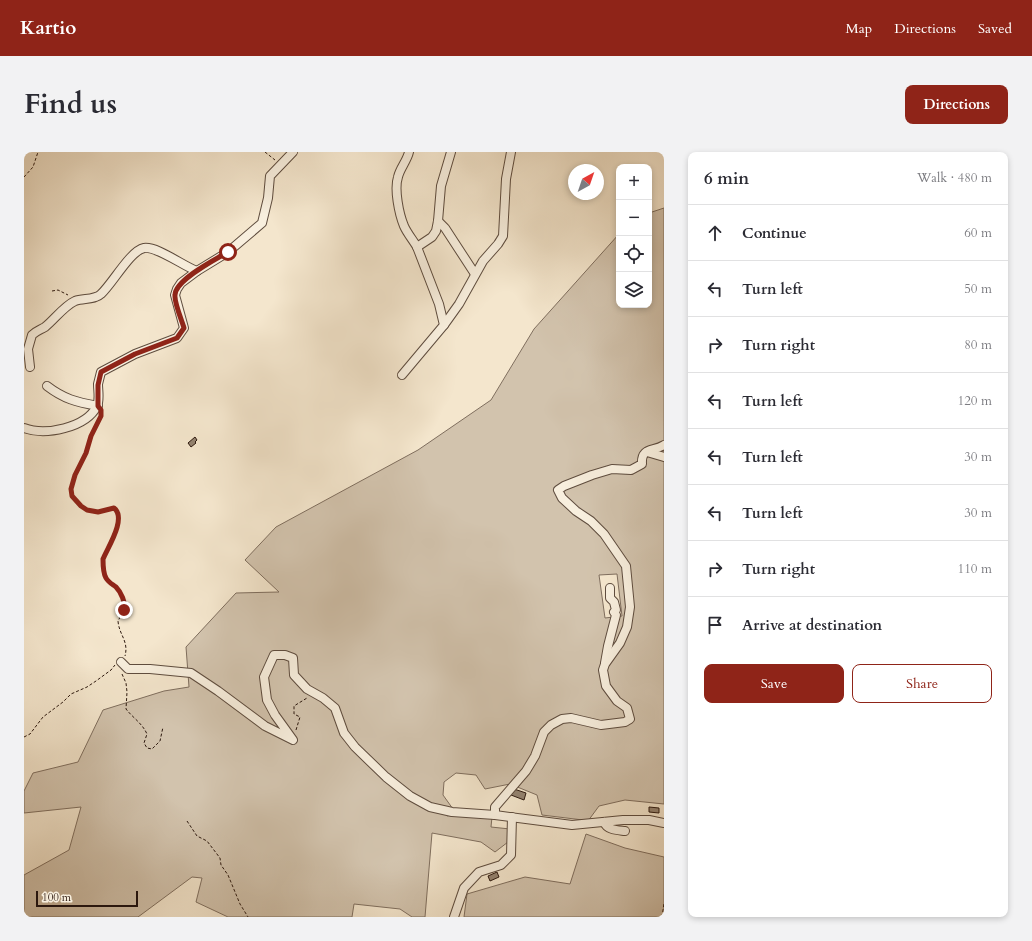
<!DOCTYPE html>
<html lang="en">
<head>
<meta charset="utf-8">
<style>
  body { margin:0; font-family:Cardo,serif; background:#f2f2f3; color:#2b2b33 }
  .controls { position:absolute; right:12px; top:12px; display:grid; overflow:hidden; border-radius:8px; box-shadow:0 2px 6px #0003 }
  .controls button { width:36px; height:36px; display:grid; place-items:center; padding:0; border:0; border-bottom:1px solid #e1e1e2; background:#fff; color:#2b2b33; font:20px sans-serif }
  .compass { position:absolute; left:544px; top:12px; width:36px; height:36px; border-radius:50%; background:#fff; box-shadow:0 2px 6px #0003; rotate:40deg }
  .scale { position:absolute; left:12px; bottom:10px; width:102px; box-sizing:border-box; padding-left:4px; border:2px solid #2c180e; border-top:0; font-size:11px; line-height:14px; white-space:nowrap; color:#2c180e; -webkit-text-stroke:3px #f8efde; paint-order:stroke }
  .stop { position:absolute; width:12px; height:12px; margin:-9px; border:3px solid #8f2418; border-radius:50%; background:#fff }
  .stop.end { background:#8f2418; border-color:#fff; box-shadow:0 1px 4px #0008 }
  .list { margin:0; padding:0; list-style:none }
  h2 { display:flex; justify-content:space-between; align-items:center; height:52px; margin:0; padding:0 16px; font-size:17px }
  h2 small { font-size:13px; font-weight:400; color:#7c7c81 }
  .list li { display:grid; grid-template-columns:26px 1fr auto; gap:12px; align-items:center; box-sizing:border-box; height:56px; padding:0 16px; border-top:1px solid #e1e1e2 }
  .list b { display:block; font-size:15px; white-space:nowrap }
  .list em { font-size:13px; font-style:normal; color:#7c7c81 }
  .actions { display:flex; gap:8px; padding:12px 16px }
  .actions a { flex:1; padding:9px 0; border:1px solid #8f2418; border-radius:8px; text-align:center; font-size:14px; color:#8f2418 }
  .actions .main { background:#8f2418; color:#fff }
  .icon { flex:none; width:22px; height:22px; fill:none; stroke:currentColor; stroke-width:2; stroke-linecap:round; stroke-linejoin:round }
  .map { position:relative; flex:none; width:640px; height:765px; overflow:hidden; border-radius:8px }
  header { display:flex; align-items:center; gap:24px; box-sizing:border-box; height:56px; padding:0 20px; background:#8f2418; color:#fff }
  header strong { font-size:19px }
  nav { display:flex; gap:22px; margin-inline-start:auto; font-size:14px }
  .intro { display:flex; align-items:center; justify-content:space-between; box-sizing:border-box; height:96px; padding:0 24px }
  h1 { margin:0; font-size:28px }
  .button { padding:10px 18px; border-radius:8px; background:#8f2418; color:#fff; font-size:14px; font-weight:700 }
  main { display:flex; gap:24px; padding:0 24px }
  aside { flex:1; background:#fff; border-radius:8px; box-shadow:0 2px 6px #0003 }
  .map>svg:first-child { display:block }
</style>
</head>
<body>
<header>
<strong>Kartio</strong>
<nav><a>Map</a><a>Directions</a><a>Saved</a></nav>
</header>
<div class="intro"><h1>Find us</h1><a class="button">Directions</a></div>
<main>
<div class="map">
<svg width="640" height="765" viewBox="0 0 640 765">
  <rect width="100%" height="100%" fill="#f4e6cd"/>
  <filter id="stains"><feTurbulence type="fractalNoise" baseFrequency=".005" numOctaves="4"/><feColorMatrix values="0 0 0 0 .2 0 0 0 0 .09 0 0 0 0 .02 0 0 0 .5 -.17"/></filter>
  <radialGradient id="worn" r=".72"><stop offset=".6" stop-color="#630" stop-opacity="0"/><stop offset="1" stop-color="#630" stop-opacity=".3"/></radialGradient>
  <!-- green -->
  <g fill="#d2c3ad" stroke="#7f6e5e" fill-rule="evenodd">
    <path d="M640 56V652L601 648 575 654 564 669 559 668 518 663 513 643 486 632 461 637 452 623 432 621 420 630 419 643 429 657 423 664 427 663 468 665 467 675 486 677 484 690 471 700 457 690 408 681 401 765H388L376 757 330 752 328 765H204L172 750 178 726 168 725 114 765H0V723L45 698 57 655 0 661V639L9 621 54 610 79 558 140 539 165 535 162 495 212 441 255 440 221 408 252 375 394 298 467 248 510 177 595 82V153H625V61ZM593 422 598 464 581 466 575 423Z"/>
    <path d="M562 682 601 696 640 705V765H440L443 742 501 725 546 732Z"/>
  </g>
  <!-- building -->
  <g fill="#948371" stroke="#2c180e">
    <path d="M171 285 173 288 171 290 172 291 167 295 164 291Z"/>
    <path d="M490 637 502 641 500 648 487 643Z"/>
    <path d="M625 655 635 656V661L625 660Z"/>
    <path d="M473 720 475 725 466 729 464 724Z"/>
  </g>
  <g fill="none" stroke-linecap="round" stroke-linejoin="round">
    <!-- minor casing -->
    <g stroke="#5e4c3e" stroke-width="10">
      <g id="minor">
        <path d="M385 0C383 9 376 16 374 25 370 37 375 62 380 74 383 81 389 88 393 95"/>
        <path d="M414 69 421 76 451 122"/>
        <path d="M420 173 435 152 459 109 474 92 479 84 482 27 487 0"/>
        <path d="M6 215 4 197 8 183C12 179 16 178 21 175 30 168 40 154 51 149 59 146 71 148 77 142 89 131 106 99 120 96 133 94 159 114 173 119"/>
        <path d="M378 223 420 173 415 152 393 95 408 85 412 79 414 69 417 34 427 0"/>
        <path d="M23 234C40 247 52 250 74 254"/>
        <path d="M0 276C21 284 62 276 73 254 76 248 74 239 74 232 75 228 76 224 77 220L111 202 153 186 160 176 151 143 153 137 157 131 173 119 204 100 238 71 244 46 246 24 269 0"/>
        <path d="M623 300 640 305"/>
        <path d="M97 510 104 517H126L167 521 194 539 241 574 269 588 251 563 243 548 240 525 250 503H261L269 506 270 523 283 537 299 546 311 556 320 581 331 595 362 625 386 644 406 655 428 660 471 663 548 673 599 668H625L640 671"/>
        <path d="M581 511 584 494 592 463 590 460 592 458 590 450 586 446V436"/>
        <path d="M471 663V655L502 619 511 604 520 580 527 573 538 567 547 566 577 573 601 570 606 567 603 556 593 549 582 534 579 518 581 512 596 491 603 475 606 455 602 414 580 382 567 369 552 359 538 346 534 338 540 334 568 323 588 317 607 318 618 312C617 295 629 300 640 293"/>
        <path d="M580 670C583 678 593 678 601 679"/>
        <path d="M430 765 440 736 455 720 477 713 487 703 488 665"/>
      </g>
    </g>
    <!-- path -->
    <g stroke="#2c180e" stroke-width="1" stroke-dasharray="3 2" stroke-linecap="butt">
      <path d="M241 0 251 8"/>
      <path d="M0 25 9 15 14 0"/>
      <path d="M28 139 34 138 44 143"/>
      <path d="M77 261V264L72 272 62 301 48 329 47 337 48 344 57 354 63 358 74 360 90 356C104 367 83 394 79 407 78 413 79 423 83 428 86 432 92 434 95 438 99 443 100 450 101 456L94 469C95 483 105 489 101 504"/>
      <path d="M98 522 102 531 103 540 102 557C109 566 118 571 123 582L120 591 123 596 128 597 136 589 139 575"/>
      <path d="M272 578 276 565 270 562V554L283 546"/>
      <path d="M0 585 6 582 19 565 39 550 47 542 63 535 72 529 87 518 91 513"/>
      <path d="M163 669 173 684 183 689 196 706 197 713 204 723 216 752 224 765"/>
      <path d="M638 765 640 751"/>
    </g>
    <!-- minor -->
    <use href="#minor" stroke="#f8efde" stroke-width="8"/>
  </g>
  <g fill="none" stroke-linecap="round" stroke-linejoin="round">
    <!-- route -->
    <path stroke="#8f2418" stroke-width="5" d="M100 458C102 451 97 440 92 435 88 432 84 430 82 426 79 421 79 413 79 407 84 395 103 366 90 356L74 360 63 358 57 354 48 344 47 337 51 323 62 301 67 284 77 264V258L74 254V233L77 220 111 202 153 186 160 176C158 169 150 150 151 143 151 128 192 107 204 100"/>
  </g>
  <rect width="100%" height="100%" filter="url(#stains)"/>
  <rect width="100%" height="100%" fill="url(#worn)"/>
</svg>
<div class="controls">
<button>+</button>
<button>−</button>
<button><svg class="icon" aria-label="locate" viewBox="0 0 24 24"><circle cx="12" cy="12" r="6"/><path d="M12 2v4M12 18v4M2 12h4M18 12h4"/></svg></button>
<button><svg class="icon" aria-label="layers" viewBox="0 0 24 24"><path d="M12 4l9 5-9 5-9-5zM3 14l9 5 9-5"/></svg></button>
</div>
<svg class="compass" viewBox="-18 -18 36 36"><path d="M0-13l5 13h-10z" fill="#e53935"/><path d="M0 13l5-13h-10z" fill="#7c7c81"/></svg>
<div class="scale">100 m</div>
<div class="stop" style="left:204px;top:100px"></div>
<div class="stop end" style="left:100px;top:458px"></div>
</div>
<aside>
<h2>6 min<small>Walk · 480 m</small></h2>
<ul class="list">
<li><svg class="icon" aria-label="ahead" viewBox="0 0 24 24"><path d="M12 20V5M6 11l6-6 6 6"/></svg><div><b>Continue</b></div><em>60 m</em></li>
<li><svg class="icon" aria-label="left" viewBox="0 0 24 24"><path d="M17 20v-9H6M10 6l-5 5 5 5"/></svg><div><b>Turn left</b></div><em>50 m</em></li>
<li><svg class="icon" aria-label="right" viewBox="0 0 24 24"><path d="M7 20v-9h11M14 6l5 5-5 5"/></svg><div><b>Turn right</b></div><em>80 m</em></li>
<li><svg class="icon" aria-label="left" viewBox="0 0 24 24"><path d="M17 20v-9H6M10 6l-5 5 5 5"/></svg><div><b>Turn left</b></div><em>120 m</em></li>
<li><svg class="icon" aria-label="left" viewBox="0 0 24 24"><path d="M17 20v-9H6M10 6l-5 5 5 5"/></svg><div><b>Turn left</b></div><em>30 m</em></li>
<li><svg class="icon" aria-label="left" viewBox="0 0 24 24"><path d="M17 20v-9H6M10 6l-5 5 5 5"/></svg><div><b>Turn left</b></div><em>30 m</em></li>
<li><svg class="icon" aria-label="right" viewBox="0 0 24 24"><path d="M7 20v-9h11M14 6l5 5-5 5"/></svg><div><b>Turn right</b></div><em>110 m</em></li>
<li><svg class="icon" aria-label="arrive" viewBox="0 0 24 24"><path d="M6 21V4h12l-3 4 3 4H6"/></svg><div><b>Arrive at destination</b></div></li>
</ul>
<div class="actions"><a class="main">Save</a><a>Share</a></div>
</aside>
</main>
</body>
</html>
